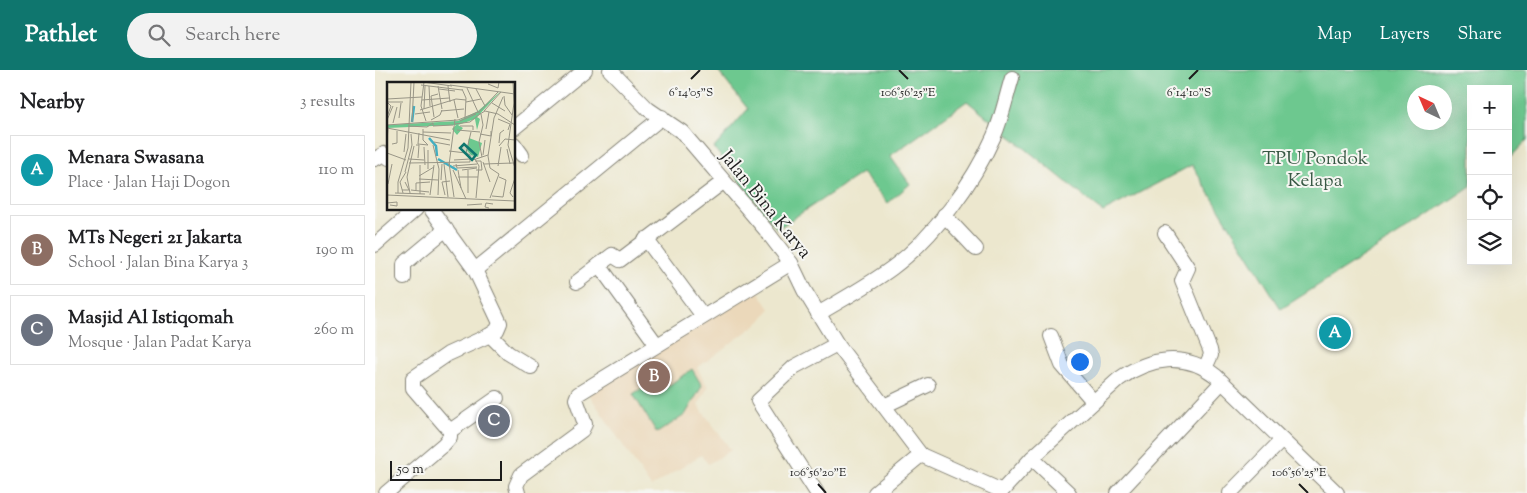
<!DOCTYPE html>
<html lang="en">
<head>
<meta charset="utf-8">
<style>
  body { margin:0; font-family:"Sorts Mill Goudy",serif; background:#f2f2f2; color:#202124 }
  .controls { position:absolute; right:15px; top:15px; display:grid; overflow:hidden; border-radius:0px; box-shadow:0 5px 20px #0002 }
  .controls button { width:45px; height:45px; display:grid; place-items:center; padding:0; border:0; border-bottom:1px solid #e0e0e0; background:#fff; color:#202124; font:25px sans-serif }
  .compass { position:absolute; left:1032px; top:15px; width:45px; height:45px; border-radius:50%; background:#fff; box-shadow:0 5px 20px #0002; rotate:316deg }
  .scale { position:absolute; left:15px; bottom:12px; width:112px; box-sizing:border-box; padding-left:5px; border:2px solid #1c1c1c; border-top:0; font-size:14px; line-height:18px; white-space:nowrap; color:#1c1c1c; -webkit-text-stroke:4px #f6f6f2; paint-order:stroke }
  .you { position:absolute; left:704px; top:291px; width:18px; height:18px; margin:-12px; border:4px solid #fff; border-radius:50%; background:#1a73e8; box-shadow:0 0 0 8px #1a73e833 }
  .badge { display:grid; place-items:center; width:32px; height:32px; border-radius:50%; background:#0f766e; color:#fff; font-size:16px; font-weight:700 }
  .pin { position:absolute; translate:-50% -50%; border:2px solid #fff; box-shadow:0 1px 5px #0006 }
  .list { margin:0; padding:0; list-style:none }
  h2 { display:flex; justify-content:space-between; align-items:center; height:65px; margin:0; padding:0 20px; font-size:21px }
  h2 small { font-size:16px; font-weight:400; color:#757577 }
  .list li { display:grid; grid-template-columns:32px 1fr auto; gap:15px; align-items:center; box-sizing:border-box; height:70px; margin:0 10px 10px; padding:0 10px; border:1px solid #e0e0e0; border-radius:0px }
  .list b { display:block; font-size:19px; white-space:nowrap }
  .list p { margin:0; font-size:16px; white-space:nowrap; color:#757577 }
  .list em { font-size:16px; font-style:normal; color:#757577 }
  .icon { flex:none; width:28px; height:28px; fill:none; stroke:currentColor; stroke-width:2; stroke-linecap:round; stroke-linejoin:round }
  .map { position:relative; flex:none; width:1152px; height:423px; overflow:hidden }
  header { display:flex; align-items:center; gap:30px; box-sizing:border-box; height:70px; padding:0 25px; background:#0f766e; color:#fff }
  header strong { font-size:24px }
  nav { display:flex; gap:28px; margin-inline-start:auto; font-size:18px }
  .search { width:350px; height:45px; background:#f2f2f2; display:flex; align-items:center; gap:12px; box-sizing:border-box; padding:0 18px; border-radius:28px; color:#757577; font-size:19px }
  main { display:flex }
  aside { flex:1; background:#fff }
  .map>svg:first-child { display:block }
</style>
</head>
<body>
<header>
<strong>Pathlet</strong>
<div class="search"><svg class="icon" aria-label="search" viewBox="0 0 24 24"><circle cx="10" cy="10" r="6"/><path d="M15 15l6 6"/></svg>Search here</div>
<nav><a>Map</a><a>Layers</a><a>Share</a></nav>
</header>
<main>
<aside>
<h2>Nearby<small>3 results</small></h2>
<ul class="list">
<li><span class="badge" style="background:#0f9aa8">A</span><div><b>Menara Swasana</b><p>Place · Jalan Haji Dogon</p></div><em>110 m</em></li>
<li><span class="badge" style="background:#8d6e63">B</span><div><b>MTs Negeri 21 Jakarta</b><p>School · Jalan Bina Karya 3</p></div><em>190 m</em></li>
<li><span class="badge" style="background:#6b7280">C</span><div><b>Masjid Al Istiqomah</b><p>Mosque · Jalan Padat Karya</p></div><em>260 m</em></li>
</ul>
</aside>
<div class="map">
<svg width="1152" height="423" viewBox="0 0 1152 423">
  <rect width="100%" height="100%" fill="#f6f6f2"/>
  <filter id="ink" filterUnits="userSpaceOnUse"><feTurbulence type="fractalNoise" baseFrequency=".02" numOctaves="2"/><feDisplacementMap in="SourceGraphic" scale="10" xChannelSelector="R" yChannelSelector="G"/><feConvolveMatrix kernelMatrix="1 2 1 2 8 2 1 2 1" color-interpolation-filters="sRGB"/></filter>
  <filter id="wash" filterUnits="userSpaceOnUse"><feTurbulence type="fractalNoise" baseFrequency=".0096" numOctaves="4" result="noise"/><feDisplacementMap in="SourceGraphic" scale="20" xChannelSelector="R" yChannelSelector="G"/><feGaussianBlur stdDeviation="1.12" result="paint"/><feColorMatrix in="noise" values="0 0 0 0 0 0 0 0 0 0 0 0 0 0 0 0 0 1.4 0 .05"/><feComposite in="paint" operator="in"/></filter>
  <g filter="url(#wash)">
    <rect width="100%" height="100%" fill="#ece7ce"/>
    <!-- built -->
    <path fill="#ebd8ba" d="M380 216 395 239 386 251 322 298 333 317 323 335 356 380 333 394 326 385 276 417 211 320Z"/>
    <!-- green -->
    <g fill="#6dc88f" stroke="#447256" fill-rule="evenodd">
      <path d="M342 0H1152V70L1133 90V19H1096V116L1046 150 906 239 817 95 728 142 592 31 515 86 535 114 513 133 487 103 402 159 339 78 373 39ZM1040 22H1070V52H1040Z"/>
      <path d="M317 299 327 316 310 345 282 363 258 324 286 306 293 316Z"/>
    </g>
  </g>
  <g filter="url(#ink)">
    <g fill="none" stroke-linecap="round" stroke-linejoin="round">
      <!-- street casing -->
      <g stroke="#848275" stroke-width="16">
        <g id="street">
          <path d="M235 0 273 39 307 62 390 159 416 193 429 220 462 274 546 385"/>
          <path d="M139 58 210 0"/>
          <path d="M139 74 147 85"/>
          <path d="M0 89 9 84 14 88"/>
          <path d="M569 145 601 179"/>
          <path d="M790 163 813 198 807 211 835 280 836 285 830 298"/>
          <path d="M271 169 328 246"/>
          <path d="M0 175 41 139"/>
          <path d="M224 195 282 275"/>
          <path d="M100 200 287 47"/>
          <path d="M29 208V194L71 159"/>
          <path d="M202 212 237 185 245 190 348 112"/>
          <path d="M443 244C468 229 494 215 517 198 559 167 598 113 619 66 627 48 631 27 637 8"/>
          <path d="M115 265 133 283 156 297"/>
          <path d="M676 266 687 295 718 331"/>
          <path d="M509 336 553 315"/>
          <path d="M75 361 122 328"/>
          <path d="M546 385 627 421"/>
          <path d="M657 388 694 423"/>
          <path d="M11 423 69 374 75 367V361L38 318V308L73 284 115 265 122 260 125 253 100 200 56 139"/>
          <path d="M143 423 141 416 146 405 207 360 210 354 201 329 203 324 416 193"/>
          <path d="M442 423 383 331 419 297 462 274"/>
          <path d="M500 423 546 385"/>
          <path d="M625 423 657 388 744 309C775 287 810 282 841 306L962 423"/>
          <path d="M743 423 847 312"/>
          <path d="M855 423 907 370"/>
        </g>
      </g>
      <!-- street -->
      <use href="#street" stroke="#fff" stroke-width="14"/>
    </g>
  </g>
  <!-- ticks -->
  <path fill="none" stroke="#1c1c1c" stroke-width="2" d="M524 0 533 9M316 9 325 0M814 9 823 0M443 414 451 423M924 414 933 423"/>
  <g text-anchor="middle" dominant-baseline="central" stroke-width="4" stroke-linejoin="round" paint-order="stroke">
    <!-- park labels -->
    <g font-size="19" fill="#385844" stroke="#f6f6f2">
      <text x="940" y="89">TPU Pondok<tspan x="940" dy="22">Kelapa</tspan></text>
    </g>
    <!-- street labels -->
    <g font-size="19" fill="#1c1c1c" stroke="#f6f6f2">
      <text transform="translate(390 135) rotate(51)">Jalan Bina Karya</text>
    </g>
  </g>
  <!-- overview -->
  <g transform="translate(12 12)">
    <rect width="128" height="128" fill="#ece7ce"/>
    <path d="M114 9 90 35 93 37 90 48 88 37 71 43 76 46 70 53 65 47 69 43 0 46V43L71 39 91 29ZM82 56 95 61 91 75 84 73 80 68Z" fill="#6dc88f"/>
    <path fill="none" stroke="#43aec1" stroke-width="2.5" d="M25 40 27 24M42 56 49 64 50 74M51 77 70 88"/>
    <path fill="none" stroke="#999687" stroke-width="1" d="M36 0 65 4M37 0 34 24 39 39M126 0 127 21 121 63 128 86M101 2 111 6 112 0M34 3 75 8M63 3 128 12M42 4 43 24M51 4 55 27M61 4 63 20M80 6 91 30M52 7 68 9M75 7 79 16 78 36M89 7 98 24M117 14 118 23 125 33M0 17 35 15M35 18 62 16M67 18 71 36M0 20 4 24 0 35M0 20H16M79 20 94 17M105 21 118 29M37 27 38 4M33 28 69 17 79 18M54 29 77 27M97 29 114 10M92 30 111 10M28 32 43 30M93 32 98 29 111 32 128 43M94 32 96 43 92 60 95 75M47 35 44 14 51 12M12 36 14 21M111 37 123 42 121 48M0 38 6 24M44 38 53 33 55 28M73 39 89 32M25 40 27 0M6 41 10 25M46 41V44L66 43M68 42 83 40 93 32M0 43 71 38 91 30 94 32M21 44 40 45 46 41M73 44H86V48M0 46 63 58M36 47V58L41 63M99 47 102 30M70 48 93 50M36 50 64 51M32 51 31 62 41 63M93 52 104 54V49M47 60 63 63M0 61 1 45M112 61 113 51 117 48M5 62 10 61V49M29 63H32L31 76M46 63 52 87 51 113M112 64 118 57 128 58M37 65 38 83M120 67 123 82M62 69 79 71M17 70 19 52M0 71 19 78M96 73 98 58M22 77 37 78M88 77 92 84 89 116M67 78 83 77M86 78 101 73M88 79H94L95 88H89M96 80 103 100M22 81 83 80V73L79 71 84 50M62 81 67 115M57 82 61 115M69 82 70 86 90 85M97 82 126 81M33 83V112M62 83 68 37M66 84 90 82M111 84 114 65M41 87V68M66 88 79 117M71 88 74 106M75 88 90 86M81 88V111M18 90 25 63 24 52M32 94 47 85M71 95H91M32 97 51 98M54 98 55 82M1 102 5 82M15 108H22L18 100M24 108 42 110M29 108V101L43 100M8 111 38 112M11 111V100L21 66 24 0M16 111 13 100 19 90M23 111 20 95 27 64M0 113 128 119M43 113 47 83M58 113 55 100 63 99M105 114 116 115 119 98 112 95M126 115 123 111 128 96M103 116 112 92 103 86 101 74 107 36 116 15M0 121 10 120V124L3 123M80 123 95 122M102 126 98 125 99 121 106 122"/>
    <path fill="#0f766e" fill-opacity="0.15" stroke="#0f766e" stroke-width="2.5" d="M77 62 89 73 85 78 73 66Z"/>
    <rect width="128" height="128" fill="none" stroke="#1c1c1c" stroke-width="2.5"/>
  </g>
  <g font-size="12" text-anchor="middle" fill="#1c1c1c" stroke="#f6f6f2" stroke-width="4" stroke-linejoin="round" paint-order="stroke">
    <text x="316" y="26">6°14'05"S</text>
    <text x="814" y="26">6°14'10"S</text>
    <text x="533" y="26">106°56'25"E</text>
    <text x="443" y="406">106°56'20"E</text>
    <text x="924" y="406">106°56'25"E</text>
  </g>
</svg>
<div class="controls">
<button>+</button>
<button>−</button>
<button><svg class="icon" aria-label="locate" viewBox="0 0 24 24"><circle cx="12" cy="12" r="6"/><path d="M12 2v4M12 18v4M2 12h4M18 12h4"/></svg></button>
<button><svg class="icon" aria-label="layers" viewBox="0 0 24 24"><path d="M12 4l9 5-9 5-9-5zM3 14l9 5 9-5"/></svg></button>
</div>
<svg class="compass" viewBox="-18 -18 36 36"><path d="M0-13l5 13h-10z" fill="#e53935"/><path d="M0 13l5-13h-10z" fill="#757577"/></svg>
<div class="scale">50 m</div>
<div class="you"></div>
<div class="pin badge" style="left:960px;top:263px;background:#0f9aa8">A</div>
<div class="pin badge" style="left:279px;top:307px;background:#8d6e63">B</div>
<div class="pin badge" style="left:119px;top:351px;background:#6b7280">C</div>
</div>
</main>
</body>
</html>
